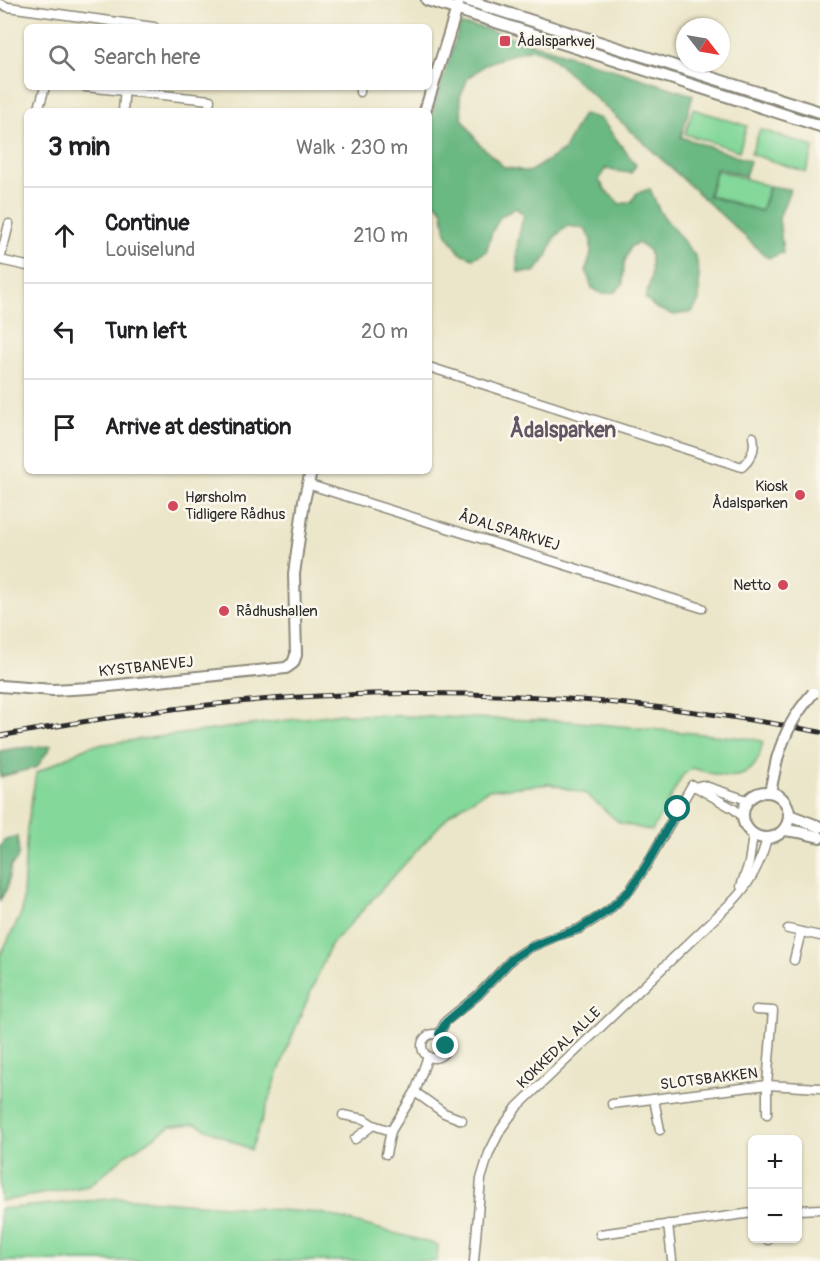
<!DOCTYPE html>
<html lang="en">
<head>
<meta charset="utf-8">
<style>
  body { margin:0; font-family:Pangolin,sans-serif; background:#f2f2f2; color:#202124 }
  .controls { position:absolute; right:18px; bottom:18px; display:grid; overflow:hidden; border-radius:9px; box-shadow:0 2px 4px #0004 }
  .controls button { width:54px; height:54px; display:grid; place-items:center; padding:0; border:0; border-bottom:2px solid #e0e0e0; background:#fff; color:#202124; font:30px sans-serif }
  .compass { position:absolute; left:676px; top:18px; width:54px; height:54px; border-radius:50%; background:#fff; box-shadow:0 2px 4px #0004; rotate:121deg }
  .stop { position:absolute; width:18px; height:18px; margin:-14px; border:4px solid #0f766e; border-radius:50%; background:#fff }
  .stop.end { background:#0f766e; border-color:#fff; box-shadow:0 2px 6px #0008 }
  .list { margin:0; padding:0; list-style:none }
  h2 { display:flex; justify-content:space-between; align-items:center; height:78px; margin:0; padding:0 24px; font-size:26px }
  h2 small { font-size:20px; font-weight:400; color:#757577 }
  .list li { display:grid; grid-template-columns:39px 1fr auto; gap:18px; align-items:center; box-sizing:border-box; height:96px; padding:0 24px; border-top:2px solid #e0e0e0 }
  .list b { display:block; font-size:22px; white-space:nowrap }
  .list p { margin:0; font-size:20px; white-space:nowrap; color:#757577 }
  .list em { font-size:20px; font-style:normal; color:#757577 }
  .icon { flex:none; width:33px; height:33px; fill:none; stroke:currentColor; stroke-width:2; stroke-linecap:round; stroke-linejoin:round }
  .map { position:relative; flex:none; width:820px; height:1261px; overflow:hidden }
  .search { position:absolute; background:#fff; box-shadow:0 2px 4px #0004; left:24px; top:24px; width:408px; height:66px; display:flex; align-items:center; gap:15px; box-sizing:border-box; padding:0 21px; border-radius:9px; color:#757577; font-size:22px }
  .panel { position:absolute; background:#fff; box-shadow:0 2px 4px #0004; left:24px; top:108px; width:408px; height:366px; border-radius:9px }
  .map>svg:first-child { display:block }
</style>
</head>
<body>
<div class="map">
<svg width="820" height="1261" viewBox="0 0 820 1261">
  <rect width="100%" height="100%" fill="#fbf7ec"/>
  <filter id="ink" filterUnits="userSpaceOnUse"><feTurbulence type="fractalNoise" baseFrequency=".0167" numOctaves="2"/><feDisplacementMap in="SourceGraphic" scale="12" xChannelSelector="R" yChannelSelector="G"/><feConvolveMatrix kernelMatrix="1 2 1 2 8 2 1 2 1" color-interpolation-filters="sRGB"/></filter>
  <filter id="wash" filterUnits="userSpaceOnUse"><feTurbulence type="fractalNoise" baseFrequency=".008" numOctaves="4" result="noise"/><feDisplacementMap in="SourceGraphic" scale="24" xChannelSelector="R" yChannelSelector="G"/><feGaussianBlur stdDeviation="1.35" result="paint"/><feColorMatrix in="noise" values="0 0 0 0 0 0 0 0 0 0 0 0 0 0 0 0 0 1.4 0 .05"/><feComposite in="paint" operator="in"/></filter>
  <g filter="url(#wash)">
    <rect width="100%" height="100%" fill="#ebe6c9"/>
    <!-- green -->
    <g fill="#84d89a" stroke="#588262" stroke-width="1.5">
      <path d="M693 109 747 126 739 151 685 134Z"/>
      <path d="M760 129 814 147 806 172 751 154Z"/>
      <path d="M717 170 769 186 761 211 709 195Z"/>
      <path d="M335 714 568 721 754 739 763 742C761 748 760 756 757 761 742 787 714 774 692 768L683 775 652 831 620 823 586 794 550 784 488 790 451 813 330 946 288 1046 251 1150 196 1124 171 1126 127 1154 89 1186 0 1201V956L22 912 27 828 36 773 89 746Z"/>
      <path d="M119 1198 321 1213 438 1245 437 1261H0V1209Z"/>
    </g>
    <!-- forest -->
    <g fill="#6bb882" stroke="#4b7256" stroke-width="1.5">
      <path d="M460 25 480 27 693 95 681 137 750 161 745 176 717 168 708 196 761 211 770 186 790 189 779 218 783 253 768 258 549 55 532 49 510 55 486 64 468 78 460 97 462 118 479 144 504 167 529 172 563 151 583 114 601 119 636 165 631 173 614 171 606 168 599 180 606 191 620 204 631 202 637 193 650 189 660 212 696 257 699 275V301L692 312 674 315 656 308 645 298C652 279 653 270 649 250L638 243 630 247 624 264 623 284 615 292 602 294 592 288 586 270 591 254V239L584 228 567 226 555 237 547 256 535 272H518C515 250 518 236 524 215L516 208 501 216 492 232 486 252 473 258 460 253 446 233 442 209 436 203 429 207V123Z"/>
      <path d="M51 746 37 767 0 777V751L18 748Z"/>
      <path d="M17 836C18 846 22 859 11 865L7 888 0 900V846L4 841Z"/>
    </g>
  </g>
  <g filter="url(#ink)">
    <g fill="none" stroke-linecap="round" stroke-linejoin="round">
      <!-- minor casing -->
      <g stroke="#8b887a" stroke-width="11">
        <g id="minor">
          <path d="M0 4 8 7 154 27"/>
          <path d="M86 87 210 100 208 111"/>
          <path d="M360 92V87"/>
          <path d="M38 111 45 87"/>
          <path d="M123 111 125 87"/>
          <path d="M9 224 0 260 27 266"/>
          <path d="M429 367 742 467C751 459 756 449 753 437"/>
          <path d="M307 484 702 608"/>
          <path d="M696 787 734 809 742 816"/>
          <path d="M741 886 749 863 753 835"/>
          <path d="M788 929 820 936"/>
          <path d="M794 960 801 932"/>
          <path d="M756 1010 773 1011 767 1085V1114"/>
          <circle cx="434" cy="1046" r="12"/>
          <path d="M439 1034 446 1021 478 995 512 959 529 948 557 936 579 929 608 911 630 890 646 866 692 785 695 787 702 785 747 800"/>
          <path d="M415 1092 444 1113 462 1120"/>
          <path d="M654 1099 660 1130"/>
          <path d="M612 1104 767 1085 820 1088"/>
          <path d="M343 1115 364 1119 373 1125 391 1131 415 1092 428 1056"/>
          <path d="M355 1139 373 1125"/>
          <path d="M386 1154 391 1131"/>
          <path d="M798 1210 820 1209"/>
          <path d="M668 1224 672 1260"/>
          <path d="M600 1234 752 1213"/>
          <path d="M768 1238V1240"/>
          <path d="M474 1261 481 1179 489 1153 501 1129 517 1107 735 899C751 882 761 862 767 838"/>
        </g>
      </g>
      <!-- tertiary casing -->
      <g stroke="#8b887a" stroke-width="14">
        <g id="tertiary">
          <path d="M427 0 820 126"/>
          <path d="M466 0 820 112"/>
          <path d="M425 111 458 5"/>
          <path d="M0 686 53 690 90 688 286 668 293 663 296 655 294 574 304 501 311 471"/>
          <circle cx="766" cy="815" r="23"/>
          <path d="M770 792 777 759"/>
          <path d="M789 815 820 827"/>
          <path d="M784 830 799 832 820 837"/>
        </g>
      </g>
      <!-- minor -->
      <use href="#minor" stroke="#fff" stroke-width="8"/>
      <!-- tertiary -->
      <use href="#tertiary" stroke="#fff" stroke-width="10"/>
      <!-- rail casing -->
      <g stroke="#2b2b2b" stroke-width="5">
        <path id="rail" d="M0 736C113 715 227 699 342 695 502 689 663 702 820 732"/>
      </g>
      <!-- rail -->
      <use href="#rail" stroke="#fbf7ec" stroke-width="3" stroke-dasharray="9" stroke-linecap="butt"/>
      <!-- tertiary-bridge casing -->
      <g stroke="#8b887a" stroke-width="14" stroke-linecap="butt">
        <path id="tertiary-bridge" d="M777 759C785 732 795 714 813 693"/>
      </g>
      <!-- tertiary-bridge -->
      <use href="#tertiary-bridge" stroke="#fff" stroke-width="10"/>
    </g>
  </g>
  <g fill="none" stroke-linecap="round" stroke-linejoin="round" filter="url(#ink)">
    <!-- route -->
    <path stroke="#0f766e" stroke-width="8" d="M446 1046 444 1039 439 1034 446 1022 478 995 512 959 529 948 558 936 579 929 609 910 630 890 646 866 678 809"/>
  </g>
  <!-- markers -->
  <g fill="#d1495b" stroke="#fbf7ec" stroke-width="2">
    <rect x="499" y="35" width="12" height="12" rx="3"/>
    <circle cx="800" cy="495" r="6"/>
    <circle cx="173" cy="506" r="6"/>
    <circle cx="783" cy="585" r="6"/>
    <circle cx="224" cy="611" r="6"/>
  </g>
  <g text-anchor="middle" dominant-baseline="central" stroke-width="5" stroke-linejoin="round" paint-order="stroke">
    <!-- poi labels -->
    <g font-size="15" fill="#2b2b2b" stroke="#fbf7ec" text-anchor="start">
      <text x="517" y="41">Ådalsparkvej</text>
      <text x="788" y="486" text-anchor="end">Kiosk<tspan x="788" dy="17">Ådalsparken</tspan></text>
      <text x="185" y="497">Hørsholm<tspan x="185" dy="17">Tidligere Rådhus</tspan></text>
      <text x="771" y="585" text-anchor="end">Netto</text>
      <text x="236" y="611">Rådhushallen</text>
    </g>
    <!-- street labels -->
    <g font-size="15" fill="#2b2b2b" stroke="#fbf7ec">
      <text transform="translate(509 531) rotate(17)">ÅDALSPARKVEJ</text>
      <text transform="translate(146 667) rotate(-6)">KYSTBANEVEJ</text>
      <text transform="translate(559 1048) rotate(-44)">KOKKEDAL ALLE</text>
      <text transform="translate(709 1079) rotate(-7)">SLOTSBAKKEN</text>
    </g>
    <!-- district labels -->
    <g font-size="21" font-weight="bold" fill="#605664" stroke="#fbf7ec">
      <text x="563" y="430">Ådalsparken</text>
    </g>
  </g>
</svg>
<div class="controls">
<button>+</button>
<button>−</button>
</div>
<svg class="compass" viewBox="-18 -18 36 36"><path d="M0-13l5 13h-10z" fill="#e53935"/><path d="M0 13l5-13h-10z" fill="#757577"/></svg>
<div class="stop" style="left:678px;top:809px"></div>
<div class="stop end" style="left:446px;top:1046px"></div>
<div class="search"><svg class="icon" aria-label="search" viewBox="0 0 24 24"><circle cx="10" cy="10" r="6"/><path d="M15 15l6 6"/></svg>Search here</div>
<section class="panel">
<h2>3 min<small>Walk · 230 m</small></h2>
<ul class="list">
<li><svg class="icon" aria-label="ahead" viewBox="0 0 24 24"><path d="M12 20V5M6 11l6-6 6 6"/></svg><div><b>Continue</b><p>Louiselund</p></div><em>210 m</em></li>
<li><svg class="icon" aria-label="left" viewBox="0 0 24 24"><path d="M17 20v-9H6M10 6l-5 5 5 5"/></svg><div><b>Turn left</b></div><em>20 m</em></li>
<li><svg class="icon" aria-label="arrive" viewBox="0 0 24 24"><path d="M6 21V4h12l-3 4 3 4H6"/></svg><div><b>Arrive at destination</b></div></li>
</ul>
</section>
</div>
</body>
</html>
